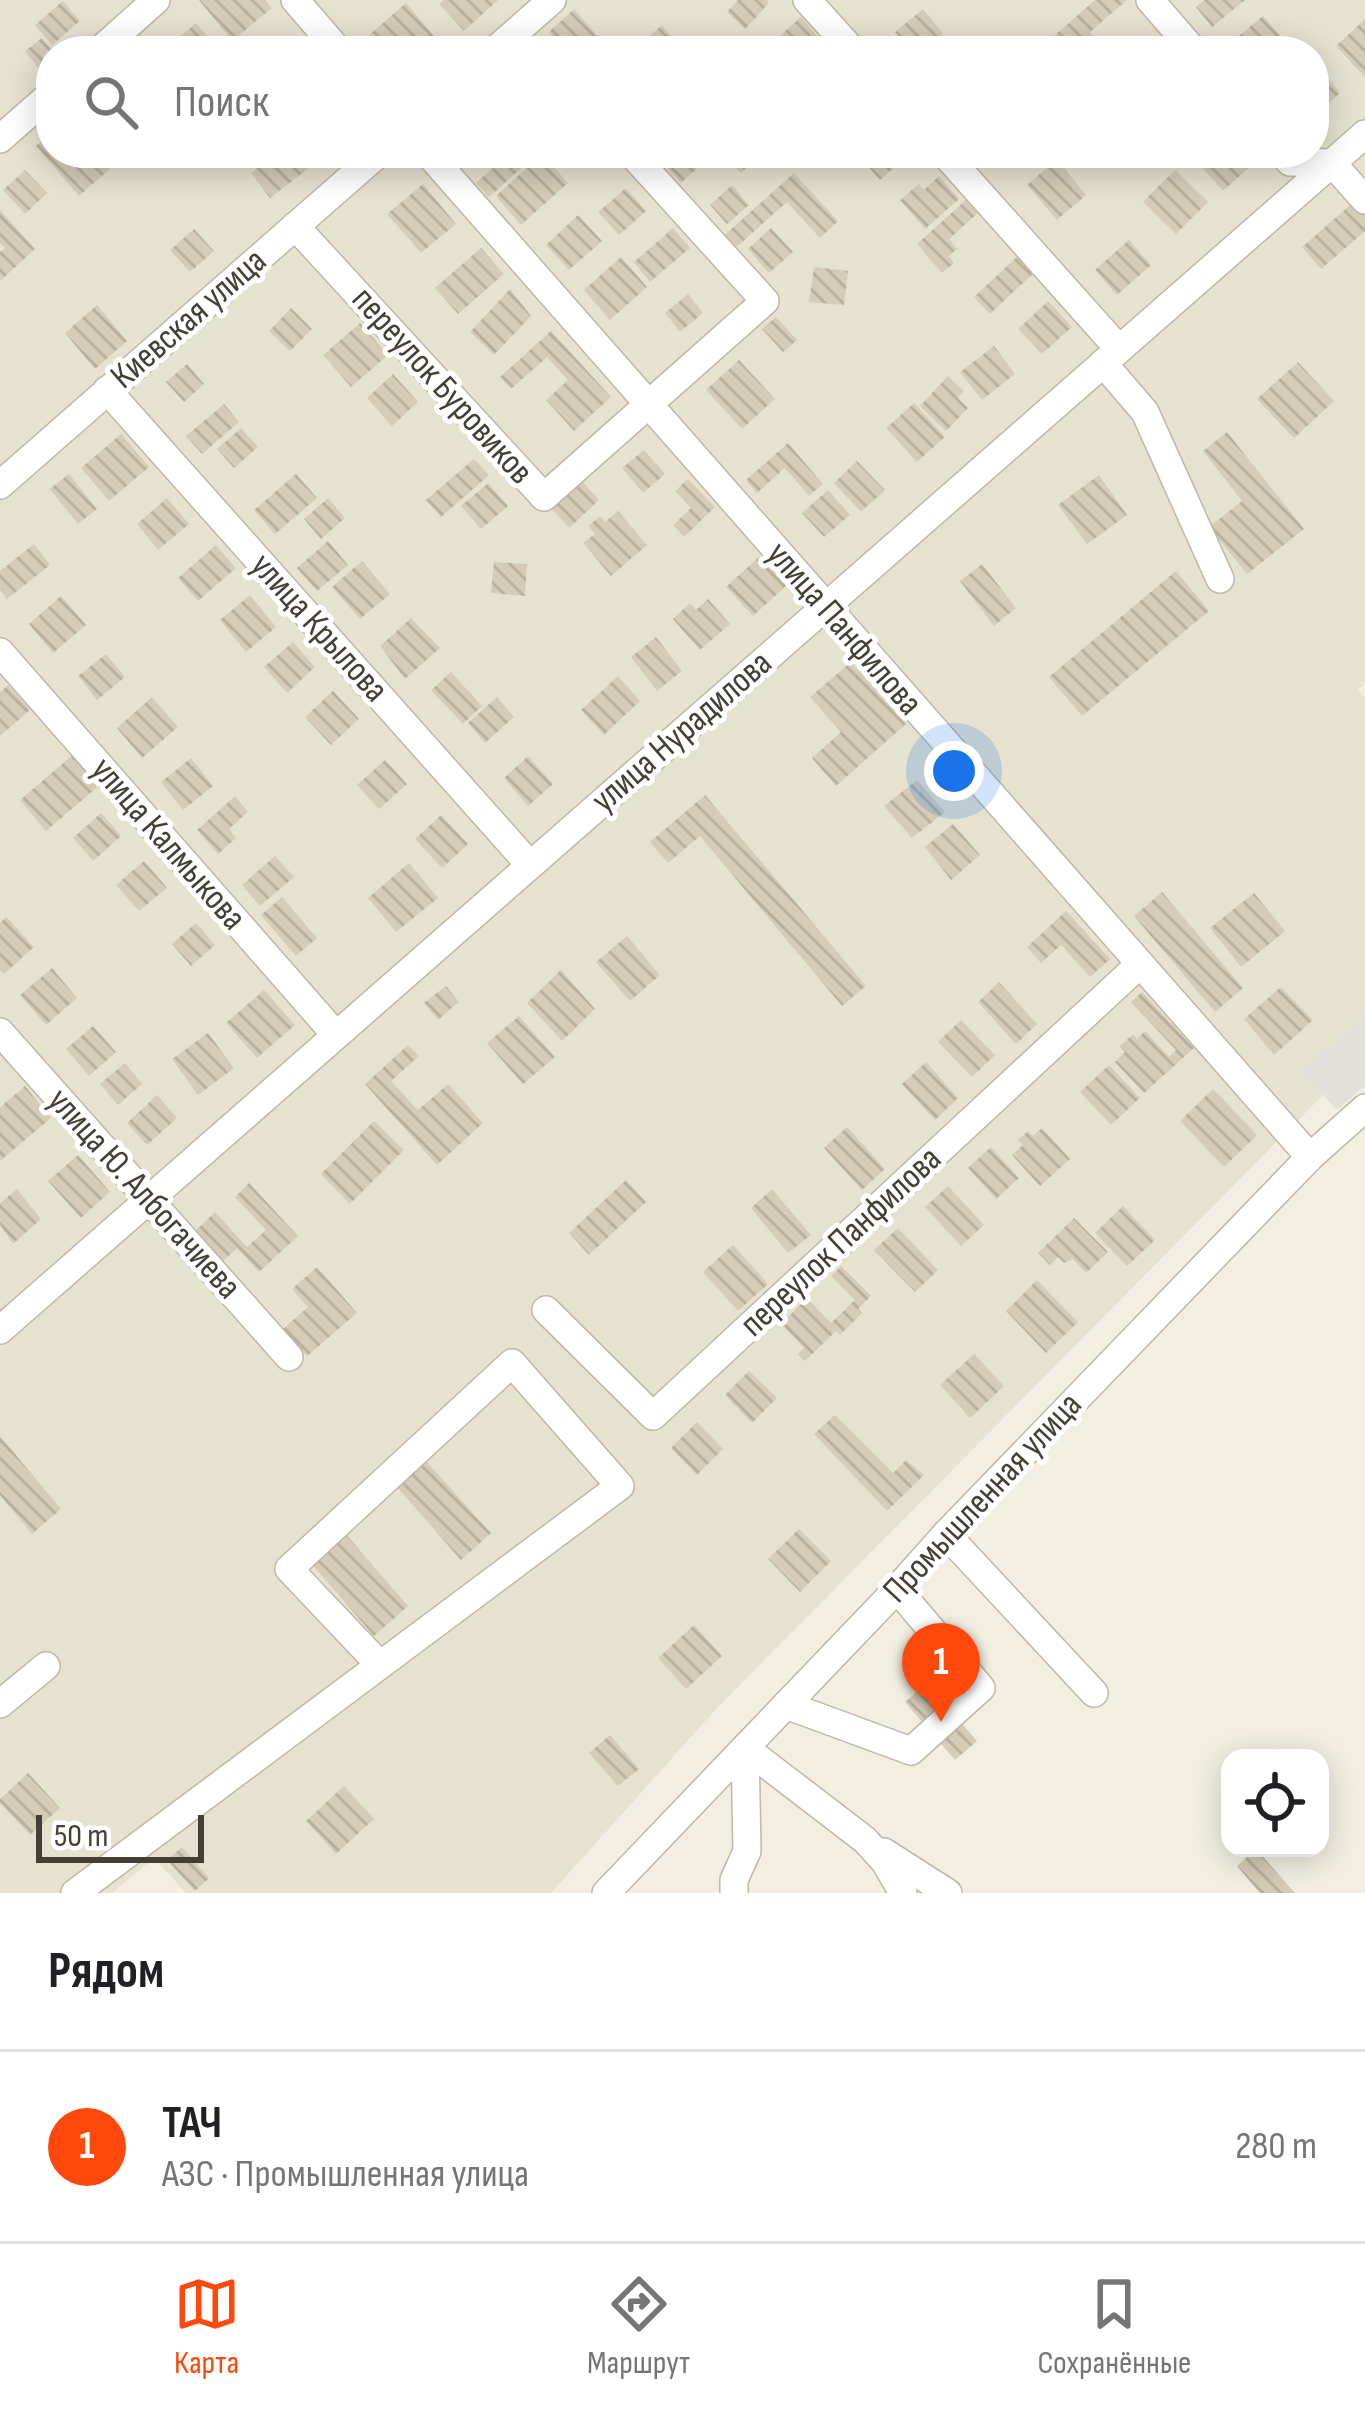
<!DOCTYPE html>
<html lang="ru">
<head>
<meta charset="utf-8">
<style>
  body { margin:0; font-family:"Sofia Sans Condensed",sans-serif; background:#f6f6f6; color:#202124 }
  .controls { position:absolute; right:36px; bottom:36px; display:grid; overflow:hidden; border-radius:24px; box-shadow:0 6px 30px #0003 }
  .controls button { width:108px; height:108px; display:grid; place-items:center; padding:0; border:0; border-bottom:3px solid #e0e0e0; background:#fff; color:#202124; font:60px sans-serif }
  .scale { position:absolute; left:36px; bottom:30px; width:168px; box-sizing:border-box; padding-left:12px; border:6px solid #443f32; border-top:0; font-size:33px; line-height:42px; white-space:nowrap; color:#443f32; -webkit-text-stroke:9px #fff; paint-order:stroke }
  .you { position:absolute; left:954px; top:771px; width:42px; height:42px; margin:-30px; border:9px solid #fff; border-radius:50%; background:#1a73e8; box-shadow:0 0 0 18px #1a73e833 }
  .badge { display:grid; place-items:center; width:78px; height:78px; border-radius:50%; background:#ff480c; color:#fff; font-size:39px; font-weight:700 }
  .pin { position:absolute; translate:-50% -99px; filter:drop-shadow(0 3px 6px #0008) }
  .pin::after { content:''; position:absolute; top:63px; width:42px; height:36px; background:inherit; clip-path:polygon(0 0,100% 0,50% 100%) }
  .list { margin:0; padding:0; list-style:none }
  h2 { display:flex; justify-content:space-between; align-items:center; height:156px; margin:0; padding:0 48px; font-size:51px }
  h2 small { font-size:39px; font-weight:400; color:#757577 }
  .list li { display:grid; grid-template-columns:78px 1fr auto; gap:36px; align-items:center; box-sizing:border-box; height:192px; padding:0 48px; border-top:3px solid #e0e0e0 }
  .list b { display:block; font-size:45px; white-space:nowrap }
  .list p { margin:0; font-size:39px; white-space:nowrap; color:#757577 }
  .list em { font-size:39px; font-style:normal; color:#757577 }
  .icon { flex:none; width:66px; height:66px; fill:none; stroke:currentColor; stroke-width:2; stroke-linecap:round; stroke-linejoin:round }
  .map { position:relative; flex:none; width:1365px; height:1893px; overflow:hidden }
  .search { position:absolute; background:#fff; box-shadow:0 6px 30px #0003; left:36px; right:36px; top:36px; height:132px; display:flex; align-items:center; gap:30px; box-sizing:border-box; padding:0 42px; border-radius:48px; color:#757577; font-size:45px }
  .sheet { height:348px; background:#fff }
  nav { display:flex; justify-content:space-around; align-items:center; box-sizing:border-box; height:168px; border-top:3px solid #e0e0e0; background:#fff; font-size:33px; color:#757577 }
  nav a { display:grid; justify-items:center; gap:6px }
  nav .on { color:#ff480c }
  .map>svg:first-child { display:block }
</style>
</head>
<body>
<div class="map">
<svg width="1365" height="1893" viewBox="0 0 1365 1893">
  <defs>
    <pattern id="building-back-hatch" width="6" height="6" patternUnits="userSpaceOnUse" patternTransform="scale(3)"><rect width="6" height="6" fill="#d4ccb7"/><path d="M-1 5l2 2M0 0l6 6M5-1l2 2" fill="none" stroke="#b7b09e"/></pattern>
  </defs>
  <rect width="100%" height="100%" fill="#f2efe2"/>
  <!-- residential -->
  <path fill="#e6e2d0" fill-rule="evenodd" d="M0 0H1365V683L1358 690 1365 698V1016L1303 1071 1323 1095 718 1707 551 1893H186L154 1858 112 1893H0ZM51 51H1314V153H51Z"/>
  <!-- parking -->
  <path fill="#e2e0db" d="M1365 1016V1086L1337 1110 1302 1071Z"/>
  <!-- building -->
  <g fill="url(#building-back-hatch)">
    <path d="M199 0H265L272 8 232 41Z"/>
    <path d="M444 0H498L464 31 439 4Z"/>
    <path d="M738 0H767L769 3 745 29 727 12Z"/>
    <path d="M1095 0H1127L1090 32 1107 51H1054L1046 43Z"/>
    <path d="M1204 0H1245L1212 27 1196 7Z"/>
    <path d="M63 1 80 21 52 45 35 25Z"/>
    <path d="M406 3 444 48 440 51H371L362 41Z"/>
    <path d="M574 9 601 40 589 51H566L549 32Z"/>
    <path d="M923 9 943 33 920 51H911L895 32Z"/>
    <path d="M1263 16 1286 42 1275 51H1245L1235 39Z"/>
    <path d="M801 17 830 51H763Z"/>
    <path d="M1365 19V77L1336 46Z"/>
    <path d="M196 23 220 51H171L168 47Z"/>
    <path d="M662 25 684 51H633Z"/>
    <path d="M42 38 51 49V63L41 71 25 51Z"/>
    <path d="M1314 62 1340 93 1314 116Z"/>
    <path d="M51 133V153H67L80 168 98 153H128L79 196 36 146Z"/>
    <path d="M262 153H298L309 168 270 198 251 173 267 160Z"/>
    <path d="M509 153H538L489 197 476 183Z"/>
    <path d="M668 153H706L710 157 681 183 660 160Z"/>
    <path d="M722 153H762L741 173Z"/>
    <path d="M860 153H904L907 156 880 180 858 155Z"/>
    <path d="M1189 153H1243L1253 164 1223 191Z"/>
    <path d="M542 154 568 183 521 225 496 196Z"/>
    <path d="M1057 159 1086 195 1057 220 1027 185Z"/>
    <path d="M25 170 47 193 25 214 3 190Z"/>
    <path d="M1175 170 1208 202 1176 234 1143 202Z"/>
    <path d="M794 173 838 221 820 238 787 202 732 251 721 238Z"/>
    <path d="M939 176 959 199 925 229 900 200 919 184 924 190Z"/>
    <path d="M423 184 456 224 421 253 387 214Z"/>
    <path d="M732 185 749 205 727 224 710 205Z"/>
    <path d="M626 188 646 211 619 235 598 212Z"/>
    <path d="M967 199 979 212 949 239 957 249 949 256 954 263 942 273 917 244Z"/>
    <path d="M1355 201 1365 213V231L1321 269 1302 247Z"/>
    <path d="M0 210 35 249 0 281V252L5 248 0 243Z"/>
    <path d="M578 215 602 241 569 270 546 245Z"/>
    <path d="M673 228 690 248 650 282 634 262Z"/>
    <path d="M771 228 793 252 769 273 748 249Z"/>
    <path d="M194 229 214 251 190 272 170 250Z"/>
    <path d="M1129 240 1151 265 1117 295 1095 270Z"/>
    <path d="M481 248 504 274 458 314 435 288Z"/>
    <path d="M1019 255 1035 272 990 314 974 297Z"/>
    <path d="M621 257 647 287 610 320 584 290Z"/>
    <path d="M814 267 848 271 844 305 809 302Z"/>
    <path d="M510 289 531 316 494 355 470 332Z"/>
    <path d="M688 294 703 313 680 332 665 313Z"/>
    <path d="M1048 301 1072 327 1042 354 1018 329Z"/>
    <path d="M97 305 127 341 95 369 65 333Z"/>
    <path d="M291 308 312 329 290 351 269 331Z"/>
    <path d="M776 317 797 340 783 352 762 329Z"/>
    <path d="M360 323 388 355 351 387 323 355Z"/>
    <path d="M551 331 611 397 574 431 546 400 568 380 547 357 511 389 500 377Z"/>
    <path d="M994 346 1015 374 982 400 960 372Z"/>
    <path d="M739 360 775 399 742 429 706 390Z"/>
    <path d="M1298 362 1334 401 1294 438 1257 399Z"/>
    <path d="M187 364 204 384 184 402 166 382Z"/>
    <path d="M393 374 418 402 392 426 367 398Z"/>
    <path d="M948 376 964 391 958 398 968 408 946 431 920 406Z"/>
    <path d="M914 403 945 437 917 462 886 428Z"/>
    <path d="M224 404 239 422 202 454 186 436Z"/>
    <path d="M241 428 258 447 234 468 217 449Z"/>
    <path d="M1227 432 1304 529 1247 574 1209 527 1242 501 1203 451Z"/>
    <path d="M121 434 149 467 109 501 81 468Z"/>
    <path d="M788 443 823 484 809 496 785 468 757 493 746 480Z"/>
    <path d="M644 450 665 474 643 493 622 468Z"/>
    <path d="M474 459 489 475 441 517 426 500Z"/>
    <path d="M857 461 885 490 861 512 834 483Z"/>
    <path d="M69 474 97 509 78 524 50 489Z"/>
    <path d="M296 474 317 498 275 534 254 510Z"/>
    <path d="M1099 475 1127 515 1087 544 1058 505Z"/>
    <path d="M688 479 715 507 684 537 673 525 691 508 675 491Z"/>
    <path d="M582 481 599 500 569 528 552 509Z"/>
    <path d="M488 483 508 506 481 529 461 506Z"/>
    <path d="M828 490 850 515 824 537 802 513Z"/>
    <path d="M167 498 189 524 158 550 137 524Z"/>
    <path d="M328 498 345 518 321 539 304 519Z"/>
    <path d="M618 511 647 545 611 576 583 543 595 534 588 526 600 516 605 522Z"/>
    <path d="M328 541 348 565 317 591 297 568Z"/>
    <path d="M34 544 50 565 7 599 0 590V571Z"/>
    <path d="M216 545 236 568 198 601 178 578Z"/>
    <path d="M760 556 787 585 753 616 726 587Z"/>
    <path d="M362 561 390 594 360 619 332 587Z"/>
    <path d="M494 562 527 564 525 596 491 593Z"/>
    <path d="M982 564 1016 608 994 626 960 581Z"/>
    <path d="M1176 571 1209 611 1082 716 1049 677Z"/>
    <path d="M250 595 276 627 246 652 220 620Z"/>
    <path d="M61 596 86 625 53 653 29 624Z"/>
    <path d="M708 599 730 624 700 650 673 619 690 603 696 610Z"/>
    <path d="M411 618 440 648 405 679 380 646Z"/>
    <path d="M656 637 682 671 657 691 631 657Z"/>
    <path d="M293 642 315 667 287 693 264 667Z"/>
    <path d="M106 654 125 677 97 700 78 676Z"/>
    <path d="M851 662 906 724 836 786 812 758 841 732 810 697Z"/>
    <path d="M451 672 482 706 463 724 431 690Z"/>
    <path d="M618 676 640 701 604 735 581 710Z"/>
    <path d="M8 685 30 710 0 736V693Z"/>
    <path d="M333 691 359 719 331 745 305 717Z"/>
    <path d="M152 697 178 727 142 758 117 728Z"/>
    <path d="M497 697 514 717 485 743 468 723Z"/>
    <path d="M75 753 101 784 46 831 20 800Z"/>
    <path d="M528 756 553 784 528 806 504 778Z"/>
    <path d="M191 758 213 786 183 810 161 782Z"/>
    <path d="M385 760 407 784 379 809 357 785Z"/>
    <path d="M917 780 945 812 912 838 884 806Z"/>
    <path d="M705 795 866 986 842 1006 700 836 668 863 650 842Z"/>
    <path d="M235 796 248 812 229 829 236 838 218 854 197 830Z"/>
    <path d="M101 813 121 836 93 861 73 838Z"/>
    <path d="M441 815 468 844 442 868 415 839Z"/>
    <path d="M953 824 980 855 951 880 925 847Z"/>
    <path d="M275 856 294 877 260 906 242 885Z"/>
    <path d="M144 861 167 888 139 911 116 885Z"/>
    <path d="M409 863 438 898 396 932 368 898Z"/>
    <path d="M1162 892 1243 988 1215 1012 1134 916Z"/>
    <path d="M1254 893 1285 931 1241 967 1210 928Z"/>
    <path d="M282 897 317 938 296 956 261 915Z"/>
    <path d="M1066 911 1110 959 1090 977 1061 945 1041 963 1027 947Z"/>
    <path d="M6 917 34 947 4 974 0 970V923Z"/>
    <path d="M196 923 215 945 191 966 172 944Z"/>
    <path d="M627 936 660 975 630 1001 596 962Z"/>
    <path d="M52 968 77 998 46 1025 20 995Z"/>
    <path d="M561 970 595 1009 562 1041 527 1003Z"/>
    <path d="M999 982 1037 1024 1016 1044 978 1002Z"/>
    <path d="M446 986 459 1002 438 1020 424 1003Z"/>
    <path d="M1281 987 1313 1020 1274 1055 1244 1019Z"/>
    <path d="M264 990 295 1025 257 1058 226 1023Z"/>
    <path d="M1142 992 1194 1048 1144 1093 1115 1062 1125 1052 1120 1046 1133 1034 1137 1039 1145 1031 1169 1057 1176 1050 1131 1002Z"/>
    <path d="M519 1016 555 1057 523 1084 487 1043Z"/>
    <path d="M961 1020 995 1055 972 1077 938 1042Z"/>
    <path d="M93 1026 116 1052 89 1076 66 1049Z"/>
    <path d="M208 1033 234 1068 198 1095 172 1059Z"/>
    <path d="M408 1045 419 1056 391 1081 418 1110 448 1084 483 1123 437 1165 365 1084Z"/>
    <path d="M926 1062 958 1098 935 1120 902 1084Z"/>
    <path d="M125 1063 142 1084 118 1105 100 1084Z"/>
    <path d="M1109 1065 1140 1098 1111 1125 1080 1092Z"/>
    <path d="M25 1086 51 1118 0 1161V1107Z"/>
    <path d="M1213 1089 1257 1135 1224 1167 1180 1121Z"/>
    <path d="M157 1095 177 1118 147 1145 127 1123Z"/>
    <path d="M374 1121 404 1150 350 1204 321 1174Z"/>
    <path d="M847 1127 885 1169 862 1190 824 1148Z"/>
    <path d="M1042 1128 1070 1159 1040 1186 1012 1155 1023 1145 1018 1140 1028 1131 1033 1136Z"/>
    <path d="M991 1147 1019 1178 996 1199 968 1168Z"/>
    <path d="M78 1155 110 1192 81 1218 48 1181Z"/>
    <path d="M626 1180 646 1202 589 1255 569 1233Z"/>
    <path d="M249 1183 298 1236 259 1272 237 1248 223 1261 195 1231 215 1212 247 1247 266 1230 235 1197Z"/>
    <path d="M948 1186 984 1225 961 1246 925 1207Z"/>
    <path d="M17 1189 41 1219 13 1244 0 1225V1203Z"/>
    <path d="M772 1189 811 1235 788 1253 751 1208Z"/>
    <path d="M1123 1206 1155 1240 1127 1266 1095 1233Z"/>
    <path d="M1074 1218 1108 1252 1086 1273 1073 1259 1064 1263 1058 1257 1050 1265 1038 1253Z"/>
    <path d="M898 1228 938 1270 915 1292 874 1250Z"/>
    <path d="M733 1245 768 1284 738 1311 703 1272Z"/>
    <path d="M841 1266 871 1296 858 1309 862 1313 840 1335 836 1331 805 1361 798 1354 804 1348 781 1324 807 1298 831 1323 855 1300 831 1276Z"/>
    <path d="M317 1267 357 1313 307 1356 283 1329 308 1307 292 1289Z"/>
    <path d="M1037 1280 1078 1322 1046 1353 1006 1311Z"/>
    <path d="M974 1354 1004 1386 970 1418 940 1385Z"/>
    <path d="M749 1371 777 1398 752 1423 725 1395Z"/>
    <path d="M835 1415 893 1473 906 1460 924 1475 887 1511 814 1434Z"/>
    <path d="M697 1422 723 1449 697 1475 671 1448Z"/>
    <path d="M0 1436 61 1509 32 1534 0 1495Z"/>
    <path d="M426 1461 491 1533 461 1560 397 1487Z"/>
    <path d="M799 1529 831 1561 800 1592 768 1559Z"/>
    <path d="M344 1532 408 1606 374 1636 310 1562Z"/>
    <path d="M694 1625 722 1656 686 1689 658 1658Z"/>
    <path d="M927 1683 977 1741 955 1760 905 1702Z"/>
    <path d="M610 1735 639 1769 618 1786 589 1753Z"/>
    <path d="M28 1773 60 1808 30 1835 0 1803V1799Z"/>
    <path d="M344 1786 374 1819 336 1854 306 1821Z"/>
    <path d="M182 1847 209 1878 195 1891 167 1860Z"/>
    <path d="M1256 1849 1295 1893H1260L1237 1866Z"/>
  </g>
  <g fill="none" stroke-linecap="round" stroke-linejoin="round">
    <!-- minor casing -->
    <g stroke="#beb8a4" stroke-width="30">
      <g id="minor">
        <path d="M295 0 339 51"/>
        <path d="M807 0 853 51"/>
        <path d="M1150 0 1194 51"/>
        <path d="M99 51 156 0"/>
        <path d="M494 51 552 0"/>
        <path d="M0 139 51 94"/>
        <path d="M428 153 1310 1157"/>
        <path d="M944 153 1119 349"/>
        <path d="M1282 153 1290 162 1332 163 1365 200"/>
        <path d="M295 226 544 497 765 301 631 153"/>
        <path d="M1103 363 1145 412 1220 579"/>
        <path d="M107 390 530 865"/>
        <path d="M0 485 379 153"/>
        <path d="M0 652 336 1035"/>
        <path d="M0 1032 289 1357"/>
        <path d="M546 1310 653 1416 1140 964"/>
        <path d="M0 1330 1365 134"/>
        <path d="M946 1534 1094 1693"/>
        <path d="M0 1704 46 1666"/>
        <path d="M786 1705 911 1751 981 1688 897 1589"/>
        <path d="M745 1748 865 1840 885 1862 903 1893"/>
        <path d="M884 1852 948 1893"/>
        <path d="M75 1893 620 1486 512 1363 289 1569 380 1665"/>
        <path d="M606 1893 897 1589 946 1534 1310 1157 1365 1108"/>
        <path d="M734 1893V1880L747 1851 745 1748"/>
      </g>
    </g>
    <!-- minor -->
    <use href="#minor" stroke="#fff" stroke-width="27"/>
  </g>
  <g text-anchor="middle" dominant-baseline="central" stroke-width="10" stroke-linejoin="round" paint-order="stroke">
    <!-- street labels -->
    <g font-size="36" fill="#443f32" stroke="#fff">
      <text transform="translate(189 319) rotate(-41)">Киевская улица</text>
      <text transform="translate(442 386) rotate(48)">переулок Буровиков</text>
      <text transform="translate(319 628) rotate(48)">улица Крылова</text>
      <text transform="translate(844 629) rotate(49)">улица Панфилова</text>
      <text transform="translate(682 732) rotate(-41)">улица Нурадилова</text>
      <text transform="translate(168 844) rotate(49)">улица Калмыкова</text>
      <text transform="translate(144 1194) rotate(48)">улица Ю. Албогачиева</text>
      <text transform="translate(841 1242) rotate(-43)">переулок Панфилова</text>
      <text transform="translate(983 1498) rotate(-47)">Промышленная улица</text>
    </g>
  </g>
</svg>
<div class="controls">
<button><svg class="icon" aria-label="locate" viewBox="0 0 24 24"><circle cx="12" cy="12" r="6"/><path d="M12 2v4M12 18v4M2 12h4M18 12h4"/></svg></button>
</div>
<div class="scale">50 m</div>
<div class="you"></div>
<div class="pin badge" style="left:941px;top:1722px">1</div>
<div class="search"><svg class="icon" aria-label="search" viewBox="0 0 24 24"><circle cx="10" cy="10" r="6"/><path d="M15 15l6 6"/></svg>Поиск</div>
</div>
<section class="sheet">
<h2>Рядом<small></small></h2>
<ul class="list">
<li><span class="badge">1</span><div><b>ТАЧ</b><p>АЗС · Промышленная улица</p></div><em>280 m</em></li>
</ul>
</section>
<nav>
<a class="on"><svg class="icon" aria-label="map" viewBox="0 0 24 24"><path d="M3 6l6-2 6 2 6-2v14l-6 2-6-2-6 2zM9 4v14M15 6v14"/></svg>Карта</a>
<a><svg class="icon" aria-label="directions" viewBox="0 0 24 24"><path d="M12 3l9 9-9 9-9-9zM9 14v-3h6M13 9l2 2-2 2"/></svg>Маршрут</a>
<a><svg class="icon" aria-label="saved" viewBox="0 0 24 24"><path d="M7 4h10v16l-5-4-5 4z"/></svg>Сохранённые</a>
</nav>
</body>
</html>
